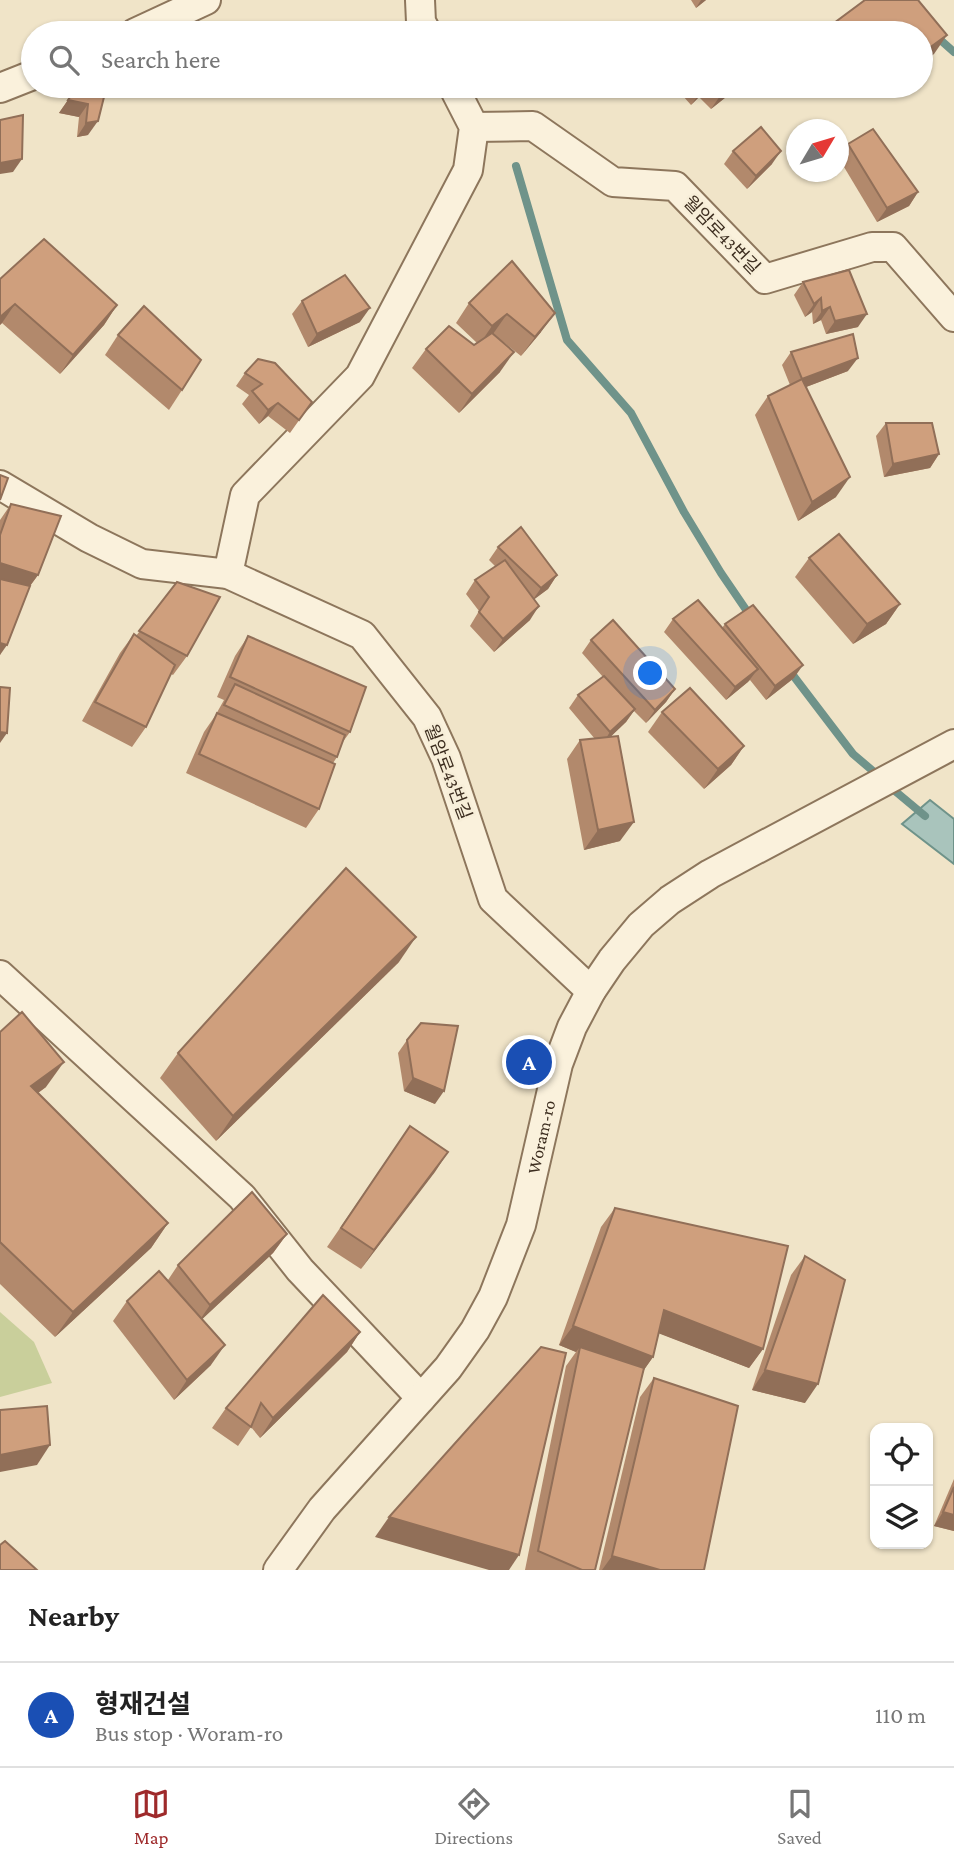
<!DOCTYPE html>
<html lang="en">
<head>
<meta charset="utf-8">
<style>
  body { margin:0; font-family:"Crimson Pro","Noto Sans KR",serif; background:#f2f2f2; color:#222 }
  .controls { position:absolute; right:21px; bottom:21px; display:grid; overflow:hidden; border-radius:14px; box-shadow:0 2px 5px #0004 }
  .controls button { width:63px; height:63px; display:grid; place-items:center; padding:0; border:0; border-bottom:2px solid #e0e0e0; background:#fff; color:#222; font:35px sans-serif }
  .compass { position:absolute; left:786px; top:119px; width:63px; height:63px; border-radius:50%; background:#fff; box-shadow:0 2px 5px #0004; rotate:52deg }
  .you { position:absolute; left:651px; top:674px; width:24px; height:24px; margin:-18px; border:5px solid #fff; border-radius:50%; background:#1a73e8; box-shadow:0 0 0 10px #1a73e833 }
  .badge { display:grid; place-items:center; width:46px; height:46px; border-radius:50%; background:#9e2a2b; color:#fff; font-size:23px; font-weight:700 }
  .pin { position:absolute; translate:-50% -50%; border:4px solid #fff; box-shadow:0 2px 7px #0006 }
  .list { margin:0; padding:0; list-style:none }
  h2 { display:flex; justify-content:space-between; align-items:center; height:91px; margin:0; padding:0 28px; font-size:30px }
  h2 small { font-size:23px; font-weight:400; color:#767676 }
  .list li { display:grid; grid-template-columns:46px 1fr auto; gap:21px; align-items:center; box-sizing:border-box; height:105px; padding:0 28px; border-top:2px solid #e0e0e0 }
  .list b { display:block; font-size:26px; white-space:nowrap }
  .list p { margin:0; font-size:23px; white-space:nowrap; color:#767676 }
  .list em { font-size:23px; font-style:normal; color:#767676 }
  .icon { flex:none; width:38px; height:38px; fill:none; stroke:currentColor; stroke-width:2; stroke-linecap:round; stroke-linejoin:round }
  .map { position:relative; flex:none; width:954px; height:1570px; overflow:hidden }
  .search { position:absolute; background:#fff; box-shadow:0 2px 5px #0004; left:21px; right:21px; top:21px; height:77px; display:flex; align-items:center; gap:18px; box-sizing:border-box; padding:0 24px; border-radius:38px; color:#767676; font-size:26px }
  .sheet { height:196px; background:#fff }
  nav { display:flex; justify-content:space-around; align-items:center; box-sizing:border-box; height:98px; border-top:2px solid #e0e0e0; background:#fff; font-size:19px; color:#767676 }
  nav a { display:grid; justify-items:center; gap:4px }
  nav .on { color:#9e2a2b }
  .map>svg:first-child { display:block }
</style>
</head>
<body>
<div class="map">
<svg width="954" height="1570" viewBox="0 0 954 1570">
  <rect width="100%" height="100%" fill="#f0e4c8"/>
  <!-- green -->
  <path fill="#c9cf9b" d="M0 1312 34 1342 52 1383 0 1397Z"/>
  <!-- water -->
  <path fill="#a9c4bc" stroke="#6f938a" stroke-width="2" d="M930 800 954 819V864L902 824Z"/>
  <g fill="none" stroke-linecap="round" stroke-linejoin="round">
    <!-- stream -->
    <g stroke="#6f938a" stroke-width="8">
      <path d="M936 36 954 52"/>
      <path d="M516 166 567 340 631 413 684 512 721 573 751 617"/>
      <path d="M789 670 853 754 880 777"/>
      <path d="M889 786 925 816"/>
    </g>
    <!-- minor casing -->
    <g stroke="#8d765c" stroke-width="32">
      <g id="minor">
        <path d="M420 0 421 22 427 33"/>
        <path d="M135 33 206 0"/>
        <path d="M0 88 33 75"/>
        <path d="M474 127 533 126 613 182 675 186 765 279 872 247H893L954 317"/>
        <path d="M0 485 89 538 142 564 228 574 362 635 427 717 446 758 493 899 591 991"/>
        <path d="M228 574 245 495 360 376 468 170 474 127 453 86"/>
        <path d="M0 975 242 1197 300 1270 421 1398"/>
        <path id="s1" d="M278 1570 322 1509 448 1368 475 1330 493 1297 521 1225 558 1064 572 1027 591 991 612 960 641 925 670 900 710 874 954 744"/>
      </g>
    </g>
    <!-- minor -->
    <use href="#minor" stroke="#faf1dc" stroke-width="28"/>
  </g>
  <!-- wall -->
  <g fill="#b2896c">
    <path d="M691 0H706L696 8Z"/>
    <path d="M92 86 88 135 77 137 79 117 59 113 68 100Z"/>
    <path d="M674 86H736L731 93 711 109 699 97 691 105Z"/>
    <path d="M832 86H855L838 97Z"/>
    <path d="M848 144 918 192 909 206 877 222 838 157Z"/>
    <path d="M733 151 772 164 747 189 724 164Z"/>
    <path d="M512 261 541 332 521 356 493 334 500 372 459 413 412 368 426 349 474 345 477 343 456 323 469 303Z"/>
    <path d="M0 279 117 305 104 325 60 374 2 323 0 325Z"/>
    <path d="M803 282 858 327 826 334 821 320 813 324 812 312 805 317 794 295Z"/>
    <path d="M302 301 360 322 308 347 292 314Z"/>
    <path d="M118 335 182 390 169 410 105 355Z"/>
    <path d="M791 352 848 371 806 387 836 497 798 521 755 415 768 396 790 385 782 365Z"/>
    <path d="M245 373 312 402 290 433 268 416 259 424 242 404 249 395 236 386Z"/>
    <path d="M886 423 939 454 930 468 884 477 876 436Z"/>
    <path d="M11 504 38 575 30 586 0 655V520Z"/>
    <path d="M498 547 557 575 548 589 534 599 530 620 494 652 470 626 479 611 466 594 475 580 496 567 489 560Z"/>
    <path d="M809 558 900 604 886 624 853 644 795 577Z"/>
    <path d="M177 582 187 656 173 675 171 674 146 727 132 747 82 721 120 653 134 634 136 636Z"/>
    <path d="M673 619 722 628 725 624 794 678 766 700 750 680 726 700 664 632Z"/>
    <path d="M248 636 350 732 342 743 337 757 333 763 319 809 306 828 186 773 204 732 215 716 224 700 217 697 235 656Z"/>
    <path d="M591 640 675 689 666 702 646 723 634 711 626 722 610 737 620 841 584 850 567 759 580 740 595 739 569 708 578 695 603 677 582 653Z"/>
    <path d="M662 712 744 746 731 765 704 789 648 732Z"/>
    <path d="M399 962 216 1141 160 1078 178 1053Z"/>
    <path d="M0 1032 46 1087 38 1093 168 1223 151 1248 55 1337 0 1284Z"/>
    <path d="M407 1040 435 1104 404 1091 398 1053Z"/>
    <path d="M410 1126 448 1152 361 1269 327 1247Z"/>
    <path d="M615 1208 763 1349 749 1368 659 1333 653 1357 643 1371 595 1570H525L566 1366 576 1352 559 1345 601 1227Z"/>
    <path d="M287 1234 273 1253 202 1319 211 1365 174 1400 113 1321 127 1301 168 1280 178 1265Z"/>
    <path d="M805 1256V1403L752 1390 791 1275Z"/>
    <path d="M360 1332 347 1352 260 1438 251 1427 238 1446 212 1428 226 1408Z"/>
    <path d="M654 1378 704 1570H599L640 1397Z"/>
    <path d="M954 1479V1531L934 1526Z"/>
  </g>
  <!-- shaded-wall -->
  <g fill="#916f58">
    <path d="M701 0H706L696 8Z"/>
    <path d="M947 35 934 54 921 64V54Z"/>
    <path d="M707 86 699 97 691 105 701 92Z"/>
    <path d="M733 86H736L731 93 711 109 720 96Z"/>
    <path d="M846 86H855L838 97Z"/>
    <path d="M68 100 88 104 79 117 59 113Z"/>
    <path d="M98 121 88 135 77 137 86 123Z"/>
    <path d="M781 151 772 164 747 189 756 176Z"/>
    <path d="M22 159 13 172 0 174V163Z"/>
    <path d="M918 192 909 206 877 222 887 208Z"/>
    <path d="M821 298 812 312 805 317 814 304Z"/>
    <path d="M15 304 2 323 0 325V317Z"/>
    <path d="M117 305 104 325 60 374 73 355Z"/>
    <path d="M830 307 821 320 813 324 822 311Z"/>
    <path d="M370 308 360 322 308 347 317 334Z"/>
    <path d="M555 313 541 332 521 356 535 337Z"/>
    <path d="M507 314 493 334 479 345 492 326Z"/>
    <path d="M867 314 858 327 826 334 835 321Z"/>
    <path d="M514 352 500 372 459 413 472 394Z"/>
    <path d="M858 358 848 371 793 392 802 379Z"/>
    <path d="M278 403 268 416 259 424 268 410Z"/>
    <path d="M939 454 930 468 884 477 893 464Z"/>
    <path d="M850 477 836 497 798 521 812 502Z"/>
    <path d="M0 563 38 575 24 594 0 586Z"/>
    <path d="M557 575 548 589 532 601 541 588Z"/>
    <path d="M900 604 886 624 853 644 867 624Z"/>
    <path d="M539 606 530 620 494 652 503 639Z"/>
    <path d="M0 643 7 645 0 655Z"/>
    <path d="M803 665 794 678 766 700 775 686Z"/>
    <path d="M758 669 748 682 726 700 735 687Z"/>
    <path d="M675 689 666 702 646 723 655 710Z"/>
    <path d="M635 709 626 722 601 746 610 732Z"/>
    <path d="M0 732 7 733 0 743Z"/>
    <path d="M744 746 731 765 704 789 718 769Z"/>
    <path d="M634 822 620 841 584 850 598 830Z"/>
    <path d="M416 937 399 962 216 1141 233 1116Z"/>
    <path d="M64 1062 46 1087 13 1111 31 1086Z"/>
    <path d="M413 1078 444 1091 435 1104 404 1091Z"/>
    <path d="M448 1152 435 1172 361 1269 374 1250Z"/>
    <path d="M168 1223 151 1248 55 1337 73 1312Z"/>
    <path d="M287 1234 273 1253 197 1324 210 1305Z"/>
    <path d="M664 1310 763 1349 749 1368 650 1330Z"/>
    <path d="M573 1326 653 1357 639 1377 580 1347 576 1352 559 1345Z"/>
    <path d="M360 1332 347 1352 260 1438 273 1418Z"/>
    <path d="M225 1345 211 1365 174 1400 187 1380Z"/>
    <path d="M765 1370 818 1384 805 1403 752 1390Z"/>
    <path d="M50 1445 37 1465 0 1472V1455Z"/>
    <path d="M943 1512 954 1515V1531L934 1526Z"/>
    <path d="M389 1517 519 1555 509 1570H489L375 1537Z"/>
    <path d="M612 1556 660 1570H602Z"/>
  </g>
  <!-- building -->
  <g fill="#cf9f7d" stroke="#916f58" stroke-width="2">
    <path d="M865 0H918L947 35 921 54V33H829L826 29Z"/>
    <path d="M78 86H92L106 89 98 121 86 123 88 104 68 100Z"/>
    <path d="M695 86H706L701 92Z"/>
    <path d="M710 86H733L720 96Z"/>
    <path d="M23 115 22 159 0 163V120Z"/>
    <path d="M761 127 781 151 756 176 733 151Z"/>
    <path d="M873 129 918 192 887 208 848 144Z"/>
    <path d="M44 239 117 305 73 355 15 304 0 317V279Z"/>
    <path d="M512 261 555 313 535 337 507 314 492 326 469 303Z"/>
    <path d="M849 270 867 314 835 321 830 307 822 311 821 298 814 304 803 282Z"/>
    <path d="M345 275 370 308 317 334 302 301Z"/>
    <path d="M144 306 201 360 182 390 118 335Z"/>
    <path d="M449 326 474 345 492 333 514 352 472 394 426 349Z"/>
    <path d="M853 334 858 358 802 379 791 352Z"/>
    <path d="M258 359 275 363 312 402 299 420 278 403 268 410 252 391 262 384 245 373Z"/>
    <path d="M802 379 850 477 812 502 768 396Z"/>
    <path d="M886 423H932L939 454 893 464Z"/>
    <path d="M0 475 8 478 0 500Z"/>
    <path d="M11 504 61 516 38 575 0 563V535Z"/>
    <path d="M521 527 557 575 541 588 498 547Z"/>
    <path d="M839 534 900 604 867 624 809 558Z"/>
    <path d="M505 560 539 606 503 639 479 612 489 597 475 580Z"/>
    <path d="M0 579 30 586 7 645 0 643Z"/>
    <path d="M177 582 220 597 187 656 139 631Z"/>
    <path d="M698 600 758 669 735 687 673 619Z"/>
    <path d="M753 605 803 665 775 686 725 624Z"/>
    <path d="M613 620 675 689 655 710 591 640Z"/>
    <path d="M134 634 175 665 146 727 95 702Z"/>
    <path d="M248 636 366 687 350 732 230 677Z"/>
    <path d="M604 676 635 709 610 732 578 695Z"/>
    <path d="M235 684 345 735 337 757 224 705Z"/>
    <path d="M0 687 10 688 7 733 0 732Z"/>
    <path d="M690 688 744 746 718 769 662 712Z"/>
    <path d="M217 713 335 764 319 809 199 754Z"/>
    <path d="M618 736 634 822 598 830 580 740Z"/>
    <path d="M346 868 416 937 233 1116 178 1053Z"/>
    <path d="M22 1012 64 1062 31 1086 168 1223 73 1312 0 1242V1032Z"/>
    <path d="M421 1023 458 1026 444 1091 413 1078 407 1040Z"/>
    <path d="M410 1126 448 1152 374 1250 341 1228Z"/>
    <path d="M252 1192 287 1234 210 1305 178 1265Z"/>
    <path d="M615 1208 788 1246 763 1349 664 1310 653 1357 573 1326Z"/>
    <path d="M805 1256 845 1280 818 1384 765 1370Z"/>
    <path d="M159 1271 225 1345 187 1380 127 1301Z"/>
    <path d="M323 1295 360 1332 273 1418 261 1403 251 1427 226 1408Z"/>
    <path d="M541 1347 566 1353 519 1555 389 1517Z"/>
    <path d="M580 1347 644 1368 595 1570H582L538 1551Z"/>
    <path d="M654 1378 738 1406 704 1570H660L612 1556Z"/>
    <path d="M47 1406 50 1445 0 1455V1410Z"/>
    <path d="M954 1487V1515L943 1512Z"/>
    <path d="M5 1541 37 1570H0V1545Z"/>
  </g>
  <g text-anchor="middle" dominant-baseline="central" stroke-width="5" stroke-linejoin="round" paint-order="stroke">
    <!-- street labels -->
    <g font-size="18" fill="#3d2e20" stroke="#f7eed8">
      <text transform="translate(722 235) rotate(46)">월암로43번길</text>
      <text transform="translate(448 772) rotate(69)">월암로43번길</text>
      <text stroke="none"><textPath href="#s1" startOffset="516">Woram-ro</textPath></text>
    </g>
  </g>
</svg>
<div class="controls">
<button><svg class="icon" aria-label="locate" viewBox="0 0 24 24"><circle cx="12" cy="12" r="6"/><path d="M12 2v4M12 18v4M2 12h4M18 12h4"/></svg></button>
<button><svg class="icon" aria-label="layers" viewBox="0 0 24 24"><path d="M12 4l9 5-9 5-9-5zM3 14l9 5 9-5"/></svg></button>
</div>
<svg class="compass" viewBox="-18 -18 36 36"><path d="M0-13l5 13h-10z" fill="#e53935"/><path d="M0 13l5-13h-10z" fill="#767676"/></svg>
<div class="you"></div>
<div class="pin badge" style="left:529px;top:1062px;background:#1a4fb4">A</div>
<div class="search"><svg class="icon" aria-label="search" viewBox="0 0 24 24"><circle cx="10" cy="10" r="6"/><path d="M15 15l6 6"/></svg>Search here</div>
</div>
<section class="sheet">
<h2>Nearby<small></small></h2>
<ul class="list">
<li><span class="badge" style="background:#1a4fb4">A</span><div><b>형재건설</b><p>Bus stop · Woram-ro</p></div><em>110 m</em></li>
</ul>
</section>
<nav>
<a class="on"><svg class="icon" aria-label="map" viewBox="0 0 24 24"><path d="M3 6l6-2 6 2 6-2v14l-6 2-6-2-6 2zM9 4v14M15 6v14"/></svg>Map</a>
<a><svg class="icon" aria-label="directions" viewBox="0 0 24 24"><path d="M12 3l9 9-9 9-9-9zM9 14v-3h6M13 9l2 2-2 2"/></svg>Directions</a>
<a><svg class="icon" aria-label="saved" viewBox="0 0 24 24"><path d="M7 4h10v16l-5-4-5 4z"/></svg>Saved</a>
</nav>
</body>
</html>
